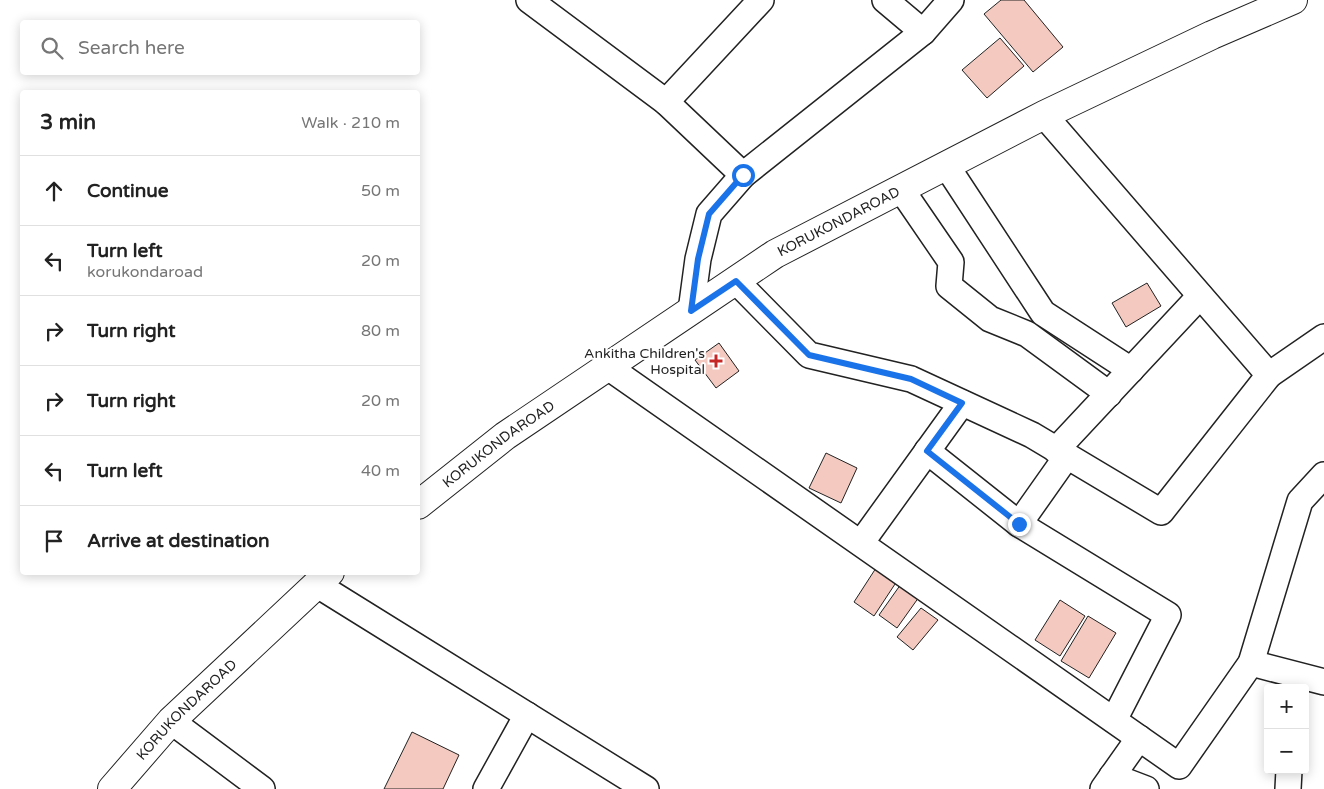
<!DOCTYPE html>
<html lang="en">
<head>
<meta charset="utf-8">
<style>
  body { margin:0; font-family:"Varela Round",sans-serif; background:#f6f6f6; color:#222 }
  .controls { position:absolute; right:15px; bottom:15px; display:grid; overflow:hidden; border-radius:5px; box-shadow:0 2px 12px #0003 }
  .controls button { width:45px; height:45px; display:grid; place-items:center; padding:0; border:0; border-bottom:1px solid #e0e0e0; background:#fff; color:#222; font:25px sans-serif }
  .stop { position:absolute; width:15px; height:15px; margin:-11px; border:4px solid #1a73e8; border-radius:50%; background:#fff }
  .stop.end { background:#1a73e8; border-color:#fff; box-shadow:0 1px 5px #0008 }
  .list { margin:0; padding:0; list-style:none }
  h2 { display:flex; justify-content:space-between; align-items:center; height:65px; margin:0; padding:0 20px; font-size:21px }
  h2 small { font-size:16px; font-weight:400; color:#767676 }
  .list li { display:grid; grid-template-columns:32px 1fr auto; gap:15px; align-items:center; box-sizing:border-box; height:70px; padding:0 20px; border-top:1px solid #e0e0e0 }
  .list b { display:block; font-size:19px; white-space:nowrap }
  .list p { margin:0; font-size:16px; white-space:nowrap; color:#767676 }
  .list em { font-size:16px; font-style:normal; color:#767676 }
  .icon { flex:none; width:28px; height:28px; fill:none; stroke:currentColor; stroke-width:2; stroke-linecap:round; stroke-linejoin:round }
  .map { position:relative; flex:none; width:1324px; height:789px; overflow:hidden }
  .search { position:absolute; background:#fff; box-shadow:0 2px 12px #0003; left:20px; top:20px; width:400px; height:55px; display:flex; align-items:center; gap:12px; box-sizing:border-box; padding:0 18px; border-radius:5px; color:#767676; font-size:19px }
  .panel { position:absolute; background:#fff; box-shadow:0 2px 12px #0003; left:20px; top:90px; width:400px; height:485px; border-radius:5px }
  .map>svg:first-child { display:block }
</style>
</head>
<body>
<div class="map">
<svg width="1324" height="789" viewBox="0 0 1324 789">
  <rect width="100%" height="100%" fill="#fff"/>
  <!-- building -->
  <g fill="#f3c9c0" stroke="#222">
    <path d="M1001 0H1024L1063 47 1033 72 984 14Z"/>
    <path d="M1000 38 1024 66 987 98 962 70Z"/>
    <path d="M1147 283 1161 306 1126 327 1112 303Z"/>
    <path d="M719 343 739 371 716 388 695 360Z"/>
    <path d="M826 453 857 468 841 503 809 488Z"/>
    <path d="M876 568 897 581 874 616 854 602Z"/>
    <path d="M901 584 919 597 897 628 879 615Z"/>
    <path d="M1060 600 1085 616 1060 656 1035 640Z"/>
    <path d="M921 608 938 620 913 650 897 637Z"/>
    <path d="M1088 616 1116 633 1089 678 1061 661Z"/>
    <path d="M412 732 459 755 443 789H384Z"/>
  </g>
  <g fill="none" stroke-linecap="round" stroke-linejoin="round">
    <!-- minor casing -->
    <g stroke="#222" stroke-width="28">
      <g id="minor">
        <path d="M529 0 666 102 743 175"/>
        <path d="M885 0 923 32"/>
        <path d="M666 102 761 0"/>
        <path d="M1044 115 1269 375 1324 337"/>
        <path d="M946 165 1043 313 1131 370"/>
        <path d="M901 189 951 262 949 286 990 319 1027 334 1109 394"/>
        <path d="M736 281 809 355 911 379 1032 435 1161 512 1269 375"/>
        <path d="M691 311 698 259 709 214 743 175 923 32 951 0"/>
        <path d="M608 367 1179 766 1251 663 1300 501 1324 475"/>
        <path d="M1056 450 1200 296"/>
        <path d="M927 451 1019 524"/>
        <path d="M1067 456 1019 524 1168 615 1114 720"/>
        <path d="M861 543 962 403"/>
        <path d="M316 584 646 789"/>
        <path d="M1251 663 1324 682"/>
        <path d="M171 721 262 789"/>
        <path d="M1112 776 1146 789"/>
        <path d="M486 789 527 715"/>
        <path d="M1103 789 1139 738"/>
        <path d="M1288 789 1289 770"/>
      </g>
    </g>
    <!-- major casing -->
    <g stroke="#222" stroke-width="30">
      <g id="major">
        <path id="s1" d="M418 505 505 436 775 254 1044 115 1212 35 1293 0"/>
        <path id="s2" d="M112 789 171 721 330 572"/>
      </g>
    </g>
    <!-- minor -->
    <use href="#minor" stroke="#fff" stroke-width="25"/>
    <!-- major -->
    <use href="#major" stroke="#fff" stroke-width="28"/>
  </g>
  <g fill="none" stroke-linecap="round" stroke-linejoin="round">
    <!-- route -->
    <path stroke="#1a73e8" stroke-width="6" d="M743 175 709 214 698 259 691 311 736 281 809 355 911 379 962 403 927 451 1019 524"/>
  </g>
  <!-- markers -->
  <path fill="#c62828" stroke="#fff" stroke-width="2" d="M713.5 353.5h5v5h5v5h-5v5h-5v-5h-5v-5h5z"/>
  <g text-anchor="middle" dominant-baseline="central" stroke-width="4" stroke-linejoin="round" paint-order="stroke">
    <!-- street labels -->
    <g font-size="14" fill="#222" stroke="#fff">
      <text stroke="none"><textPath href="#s1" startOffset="508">KORUKONDAROAD</textPath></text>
      <text stroke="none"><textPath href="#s1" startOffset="101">KORUKONDAROAD</textPath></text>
      <text stroke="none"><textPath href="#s2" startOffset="109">KORUKONDAROAD</textPath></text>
    </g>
    <!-- poi labels -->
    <g font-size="14" fill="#222" stroke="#fff" text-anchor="end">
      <text x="705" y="353">Ankitha Children's<tspan x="705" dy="16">Hospital</tspan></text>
    </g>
  </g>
</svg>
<div class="controls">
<button>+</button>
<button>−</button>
</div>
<div class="stop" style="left:743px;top:175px"></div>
<div class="stop end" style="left:1019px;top:524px"></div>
<div class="search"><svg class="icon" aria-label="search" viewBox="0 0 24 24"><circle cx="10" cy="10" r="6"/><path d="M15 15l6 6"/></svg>Search here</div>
<section class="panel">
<h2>3 min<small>Walk · 210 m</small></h2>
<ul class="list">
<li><svg class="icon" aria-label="ahead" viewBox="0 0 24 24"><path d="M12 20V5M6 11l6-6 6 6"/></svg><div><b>Continue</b></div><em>50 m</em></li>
<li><svg class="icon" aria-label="left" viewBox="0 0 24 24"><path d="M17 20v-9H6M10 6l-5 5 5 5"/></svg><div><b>Turn left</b><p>korukondaroad</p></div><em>20 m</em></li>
<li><svg class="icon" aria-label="right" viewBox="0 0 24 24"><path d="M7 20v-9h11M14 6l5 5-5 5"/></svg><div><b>Turn right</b></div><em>80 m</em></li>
<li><svg class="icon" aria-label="right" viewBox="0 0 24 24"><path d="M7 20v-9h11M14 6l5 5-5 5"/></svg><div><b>Turn right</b></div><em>20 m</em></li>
<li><svg class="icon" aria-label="left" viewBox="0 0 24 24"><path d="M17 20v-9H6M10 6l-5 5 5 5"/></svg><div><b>Turn left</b></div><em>40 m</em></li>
<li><svg class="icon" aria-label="arrive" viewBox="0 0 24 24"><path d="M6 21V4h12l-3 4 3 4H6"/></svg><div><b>Arrive at destination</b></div></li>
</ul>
</section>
</div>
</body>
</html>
